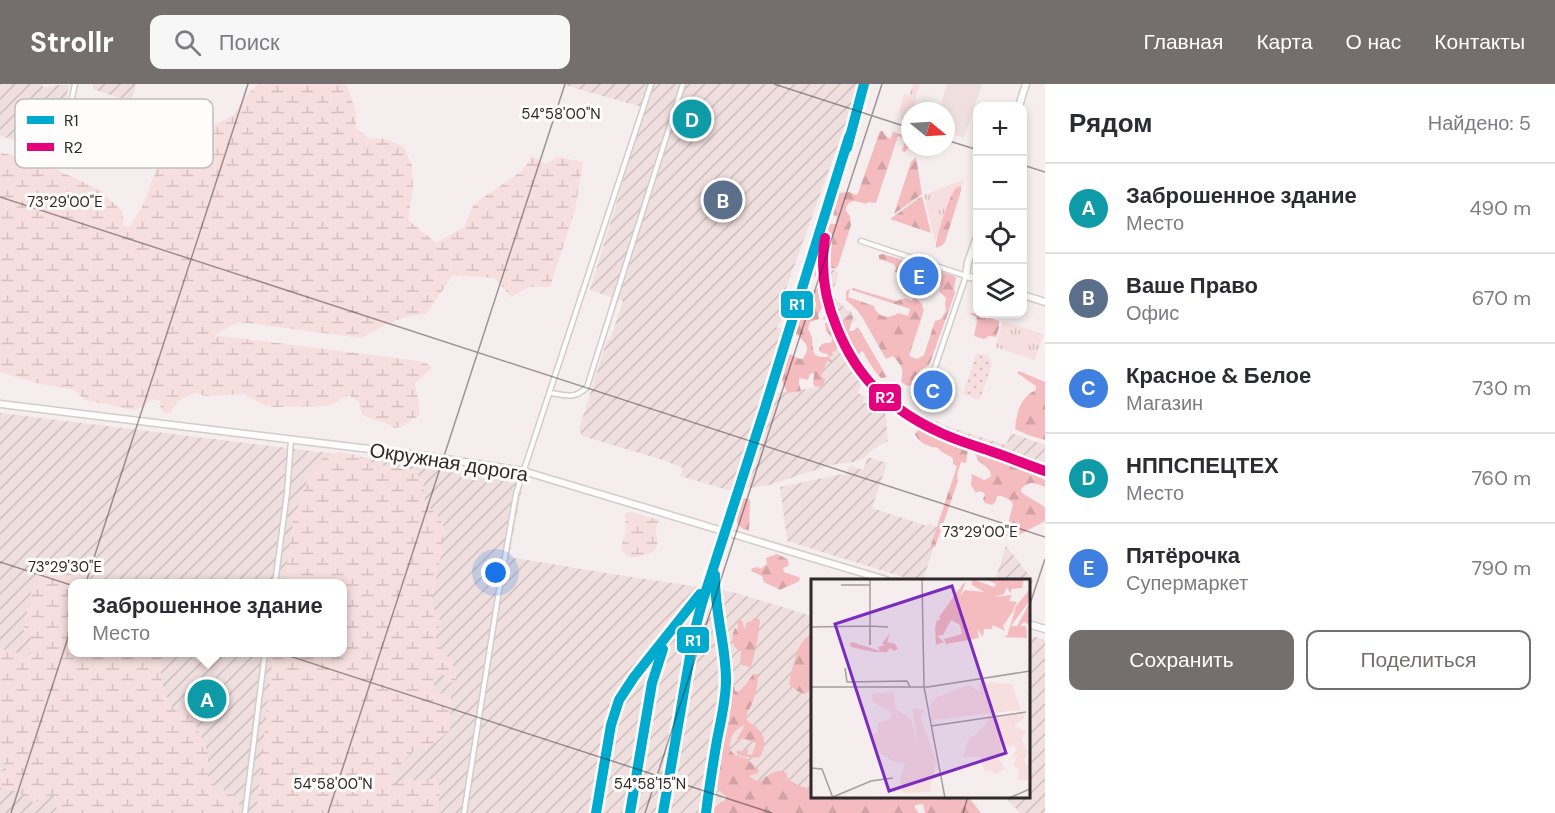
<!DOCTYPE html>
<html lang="ru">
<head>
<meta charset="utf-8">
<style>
  body { margin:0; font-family:"DM Sans",sans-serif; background:#f7f7f7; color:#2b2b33 }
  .controls { position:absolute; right:18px; top:18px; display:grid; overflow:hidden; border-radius:12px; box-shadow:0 3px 9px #0003 }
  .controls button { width:54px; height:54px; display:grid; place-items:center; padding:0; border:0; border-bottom:2px solid #e1e1e2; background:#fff; color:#2b2b33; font:30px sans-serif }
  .compass { position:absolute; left:901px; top:18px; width:54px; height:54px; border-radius:50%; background:#fff; box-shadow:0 3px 9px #0003; rotate:108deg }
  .you { position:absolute; left:496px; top:489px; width:21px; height:21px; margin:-15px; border:4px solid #fff; border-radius:50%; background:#1a73e8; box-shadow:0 0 0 9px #1a73e833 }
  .badge { display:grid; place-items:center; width:39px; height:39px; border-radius:50%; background:#756e6e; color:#fff; font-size:20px; font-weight:700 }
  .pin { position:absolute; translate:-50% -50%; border:3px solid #fff; box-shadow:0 2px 6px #0006 }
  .popup { position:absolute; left:68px; top:495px; width:279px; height:78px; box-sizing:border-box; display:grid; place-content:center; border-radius:12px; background:#fff; filter:drop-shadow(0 2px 4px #0005); font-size:20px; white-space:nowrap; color:#7c7c81 }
  .popup b { font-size:22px; color:#2b2b33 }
  .popup::after { content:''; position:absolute; left:50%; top:100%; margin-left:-12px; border:12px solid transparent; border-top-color:#fff }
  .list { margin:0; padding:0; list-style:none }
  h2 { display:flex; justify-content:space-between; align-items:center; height:78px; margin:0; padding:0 24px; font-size:26px }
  h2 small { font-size:20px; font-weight:400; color:#7c7c81 }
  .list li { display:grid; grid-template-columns:39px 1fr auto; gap:18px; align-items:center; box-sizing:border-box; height:90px; padding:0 24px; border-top:2px solid #e1e1e2 }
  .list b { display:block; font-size:22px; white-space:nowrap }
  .list p { margin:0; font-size:20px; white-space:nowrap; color:#7c7c81 }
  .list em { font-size:20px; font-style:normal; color:#7c7c81 }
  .actions { display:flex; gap:12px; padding:18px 24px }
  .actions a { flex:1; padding:14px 0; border:2px solid #756e6e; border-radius:12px; text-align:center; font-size:21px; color:#756e6e }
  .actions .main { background:#756e6e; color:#fff }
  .icon { flex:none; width:33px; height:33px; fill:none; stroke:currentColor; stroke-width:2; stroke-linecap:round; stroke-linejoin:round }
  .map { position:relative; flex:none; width:1045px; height:729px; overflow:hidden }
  header { display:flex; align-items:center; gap:36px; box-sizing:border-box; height:84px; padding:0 30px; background:#756e6e; color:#fff }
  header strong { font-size:28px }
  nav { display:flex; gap:33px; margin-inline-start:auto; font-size:21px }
  .search { width:420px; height:54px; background:#f7f7f7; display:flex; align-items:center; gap:15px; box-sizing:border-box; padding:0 21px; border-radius:12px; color:#7c7c81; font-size:22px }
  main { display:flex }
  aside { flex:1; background:#fff }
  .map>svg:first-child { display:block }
</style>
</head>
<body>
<header>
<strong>Strollr</strong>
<div class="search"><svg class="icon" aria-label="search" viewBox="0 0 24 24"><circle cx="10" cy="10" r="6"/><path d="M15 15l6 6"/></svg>Поиск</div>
<nav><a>Главная</a><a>Карта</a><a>О нас</a><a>Контакты</a></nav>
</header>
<main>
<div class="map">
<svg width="1045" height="729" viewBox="0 0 1045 729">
  <defs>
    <pattern id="industrial-furrows" width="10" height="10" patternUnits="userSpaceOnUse" patternTransform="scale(1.5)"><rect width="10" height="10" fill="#f0dfdf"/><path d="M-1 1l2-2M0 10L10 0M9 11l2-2" fill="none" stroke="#cebfbf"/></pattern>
    <pattern id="grass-tufts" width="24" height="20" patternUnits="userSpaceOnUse" patternTransform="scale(1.5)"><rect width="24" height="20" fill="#f8dfdf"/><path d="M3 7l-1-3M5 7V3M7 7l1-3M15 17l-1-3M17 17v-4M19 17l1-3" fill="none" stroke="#d5bfbf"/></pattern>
    <pattern id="forest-firs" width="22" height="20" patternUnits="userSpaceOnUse" patternTransform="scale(1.5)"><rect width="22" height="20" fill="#f5bcc0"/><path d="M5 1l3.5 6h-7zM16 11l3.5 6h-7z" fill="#d2a2a5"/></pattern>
    <pattern id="wetland-marsh" width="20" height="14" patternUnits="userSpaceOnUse" patternTransform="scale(1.5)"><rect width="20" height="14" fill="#f8dfdf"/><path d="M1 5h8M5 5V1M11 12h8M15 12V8" fill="none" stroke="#d5bfbf"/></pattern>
    <pattern id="park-dots" width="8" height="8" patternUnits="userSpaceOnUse" patternTransform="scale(1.5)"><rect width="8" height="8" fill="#f8dfdf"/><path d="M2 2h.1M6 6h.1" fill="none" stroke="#d5bfbf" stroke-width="1.8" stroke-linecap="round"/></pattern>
  </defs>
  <rect width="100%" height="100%" fill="#f6eeee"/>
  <!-- built -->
  <path fill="#f0dfdf" d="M947 0H982L964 54 946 48V27H939Z"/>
  <!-- industrial -->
  <g fill="url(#industrial-furrows)" fill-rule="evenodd">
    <path d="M0 0H42L43 3H53L54 1H69L56 66 0 52Z"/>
    <path d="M93 0H136L131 18 93 5Z"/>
    <path d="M561 0H860L783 213 791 216 781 237 776 243 783 245 776 267 778 268 774 280H772L731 407 680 392 683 384 660 375 582 352 579 345 607 256H610L623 217 590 206 645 24Z"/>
    <path d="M825 183 839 188 833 207 835 214 848 227 850 226 856 236 839 247 831 228 827 208Z"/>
    <path d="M840 259 863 295 858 309 866 313 863 318 874 324 876 321 885 325 888 357 873 365 864 374 854 378 831 381 769 401 748 404 747 397 753 380H755L758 368 756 366 774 309 813 304 833 260Z"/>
    <path d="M0 329 524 393 509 473 612 490 733 508 812 532 813 712 789 729 723 711 719 729H0ZM72 500H342V568H72Z"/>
    <path d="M925 332 949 343 1006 361 1011 349 1045 361V379L947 348 923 337Z"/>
    <path d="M868 373 887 379 872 424 927 442 929 440 940 444 923 496H913L787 457 780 403 842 390 846 391 850 381 863 386Z"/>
    <path d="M1006 462 1033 496 1029 510 1028 496H995Z"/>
    <path d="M1033 552 1045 556V729H1020L1005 713 1028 712V558H1030Z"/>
  </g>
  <!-- grass -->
  <g fill="url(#grass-tufts)">
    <path d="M913 0H920L914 20 926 24 925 27H910V38L900 35 902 29 899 27 904 10 909 12Z"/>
    <path d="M965 95 962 101 958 103 950 116 935 159 924 111Z"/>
    <path d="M1003 237 1044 250 1035 276 995 263Z"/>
  </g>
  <!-- forest -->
  <g fill="url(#forest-firs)">
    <path d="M880 47H883L884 50 890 55 893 48 907 52 910 54 908 64 905 68 902 67 906 55 898 52 876 119 868 118 867 120 854 117 850 118 846 123V127L850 132 851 141 838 182 835 185 826 182C826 176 825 172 825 167 824 158 827 149 828 140H836L837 132H833L839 109 849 108 856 111 858 109Z"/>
    <path d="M916 73 922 110 894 130 911 78Z"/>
    <path d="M961 102V107L945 158 943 161 936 164C935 155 950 109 956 104 958 103 959 102 961 102Z"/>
    <path d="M922 112 931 149 890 135Z"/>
    <path d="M818 160 821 163 820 173V175L816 174 814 180 819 182 821 195 817 196 815 191C809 193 808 198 807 203L814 208 819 203H822L824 222 827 226 828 233 827 236 823 235 825 231 823 226 821 225 818 231 819 235 810 238 808 245 812 253 813 266 815 271 821 273H827L829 272 827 270 820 268 819 266C820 259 824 259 830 259L833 255 826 247 825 239H827L829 241 831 247 836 250 841 263 836 264V267L832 268 833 271 829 273 832 278 827 277 821 292 825 295 823 303 815 302 813 300 814 290 812 289 810 290 808 296 799 294V299L801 307 787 309 782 296 785 287 781 285 786 269C791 269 796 275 802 275 815 261 800 256 792 245L800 219 806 213H808L810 220 815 224 816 223V218L802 208 814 169Z"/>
    <path d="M883 170 903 176 902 180 903 183H906L908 177 954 192 956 194 954 204 955 209 930 279 928 282 920 286 915 300 907 302 901 298C904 285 902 282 893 272L886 275 862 233 857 226 846 216V207L850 205 848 213 874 222C877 233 889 236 898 229L908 232 910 225 852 206 853 204 896 217 905 214 912 217 914 213C920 217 922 220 924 226L909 272 917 275 924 271 935 237 941 235 946 227 945 220 946 214 939 207 941 201C937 192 928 188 918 187L914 191 904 187 902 190 895 188 896 184 894 180 879 175V171Z"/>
    <path d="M971 229 980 230 999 237V244L996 253 989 252 984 255 974 252 977 237 976 233 970 230Z"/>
    <path d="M850 231H852L853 233 849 247H853L858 243 887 293C885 293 883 294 882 294 876 292 867 273 862 267L860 269 857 275 855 276 845 261 837 243 838 240Z"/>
    <path d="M1019 287 1045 298V356L1028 351 1015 345C1017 329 1019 314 1036 306V302L1017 289Z"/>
    <path d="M920 343 941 353 963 360 968 365 966 379 961 378 957 391 958 397 935 463H932L931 461 957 382 953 380V375C949 370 942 370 938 364 928 362 920 360 915 350Z"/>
    <path d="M975 364 1045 396V403C1034 399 1031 396 1021 405L1022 409 1045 423V437L1015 453 1005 452 1013 420C1010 415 1002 411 997 412L996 417 992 421 985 419 983 415 985 411 983 408 979 407 976 409 971 401 972 390 984 396 991 393C992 385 982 380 977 376V373L973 367V365Z"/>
    <path d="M741 413 750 416 749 447C729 441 737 427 741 413Z"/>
    <path d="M777 470 787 475 789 479 788 482 783 484 784 488 799 493 800 496C794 501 786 502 780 506L764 498 762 492 751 487 752 484 758 483 760 485 767 480 766 474Z"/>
    <path d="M738 534 742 537 744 544H745L747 538H750L755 534 759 535 760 537C758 552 756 567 751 583H749L742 581 740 577 741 567C731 563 731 553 735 544L738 545Z"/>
    <path d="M812 550V607L810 606 805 610 797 607 789 600 790 594C794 580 797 556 812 550Z"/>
    <path d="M730 590 732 591 735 607 738 608 747 599 753 590H758C759 596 755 613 752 620 749 627 744 629 748 638 763 646 769 656 760 673 752 674 743 674 737 669V666L743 668 744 664 748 666 747 670 752 671 756 659 741 654 740 657 738 656 737 655 744 643 743 642C733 645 729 656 730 666L736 672 746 674 759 686 758 689 749 692 758 698C768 692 777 682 787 690L788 695 799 702 807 704 812 699 813 712 967 713 970 715 981 729H925L923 720 915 721V724L919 729H713L715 723 727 714 717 704V700L729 623Z"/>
  </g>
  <!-- wetland -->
  <g fill="url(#wetland-marsh)">
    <path d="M258 0H345L347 2 356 28V44L368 54 385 55 403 62 412 81 413 105 408 136 436 159 464 143 474 120 522 87 532 72 545 80 558 73 583 78 575 126 550 203H529L511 213 495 194 453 191 426 230 408 232 387 240 362 254 239 238 214 251 419 277 426 279 432 284 415 299C416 311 421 319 419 331L403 342 394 344C385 335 373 338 362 330L359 318 349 311 327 322 274 323 264 321 244 310 205 312 195 309 178 317 171 328 166 329 161 326 160 317 151 315 144 323 133 326 85 316 74 306 36 299 0 288V68L53 84 100 106 123 128V142H130L142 123 163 68 177 57 233 32 243 15Z"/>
    <path d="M339 368 355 371 369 378 390 383 412 385 423 396 425 419 437 430 445 445 441 471 431 519 441 538 435 553 443 569 452 576 457 596 450 599 442 589 433 595 435 607 451 614 450 646 430 663 412 668 392 690 393 702 403 697 434 695 441 703 437 729H256L273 569 342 568V500L284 499 293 437 308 394 323 374Z"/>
    <path d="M631 428 659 436C658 438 656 443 656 445 656 456 661 457 653 468 641 473 628 478 621 465L626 444 625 434V429Z"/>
    <path d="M55 477 71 478 85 499 72 500V568L162 569C158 592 162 610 177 628L181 625 183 620 191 618C196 627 194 632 196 641 199 651 207 661 208 671 209 680 205 685 209 694 216 710 242 703 240 729H56L57 726 53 711 35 719 15 707 0 704V688L6 686 3 676H0V565L13 567 25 573 31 569 29 559 33 551 23 546 32 504 40 487Z"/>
  </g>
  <!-- park -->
  <path fill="url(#park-dots)" d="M976 270 987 271 992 280 980 316 963 310Z"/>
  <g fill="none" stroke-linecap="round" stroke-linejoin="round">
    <!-- street casing -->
    <g stroke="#d2cccc" stroke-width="7">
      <g id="street">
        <path d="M65 46 75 0"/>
        <path d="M861 157 966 192 932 292"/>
        <path d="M550 309C566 311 574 316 587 303L683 0"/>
        <path d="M275 500 287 409 291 356"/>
        <path d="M245 729 265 568"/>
        <path d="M464 729 497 519 516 410 651 0"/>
      </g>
    </g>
    <!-- secondary casing -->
    <g stroke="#d2cccc" stroke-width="9">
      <g id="secondary">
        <path d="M1019 22 1026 0"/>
        <path d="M978 150 968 178 966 192 978 195"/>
        <path d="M1023 211 1045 218"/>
        <path d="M0 320 427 372 523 387 886 496"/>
        <path d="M1028 540 1045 545"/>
      </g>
    </g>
    <!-- street -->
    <use href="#street" stroke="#fefcfc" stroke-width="4"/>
    <!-- secondary -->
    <use href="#secondary" stroke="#fefcfc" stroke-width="6"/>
    <!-- rail-1 casing -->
    <g stroke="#fffcfc" stroke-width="15">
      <g id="rail-1">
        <path d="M847 64 864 0"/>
        <path d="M596 729 611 641 619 616 634 593 700 510"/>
        <path d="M630 729 652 599 663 565"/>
        <path d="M663 729 694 549 702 519 765 324 849 53"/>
        <path d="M706 729C709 704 713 680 717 656 721 636 726 616 726 596 726 561 714 526 715 491"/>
      </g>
    </g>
    <!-- rail-2 casing -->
    <g stroke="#fffcfc" stroke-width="15">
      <path id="rail-2" d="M825 154C820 185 825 216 837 244 858 296 891 326 941 349 958 357 976 362 993 368 1011 374 1027 381 1045 387"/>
    </g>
    <!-- rail-1 -->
    <use href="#rail-1" stroke="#00a9ce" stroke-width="10"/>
    <!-- rail-2 -->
    <use href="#rail-2" stroke="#e5007d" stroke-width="10"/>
  </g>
  <!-- ticks -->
  <path fill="none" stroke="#2f2929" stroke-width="1.5" stroke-opacity="0.45" d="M774 0 910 44M946 56 978 66M1023 81 1045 88M0 113 1045 453M0 478 772 729M1028 526 1045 475M11 729 248 0M328 729 565 0M645 729 882 0M963 729 968 712"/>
  <g text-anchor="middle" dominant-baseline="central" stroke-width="6" stroke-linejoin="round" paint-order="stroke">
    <!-- street labels -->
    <g font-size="20" fill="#2f2929" stroke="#fffcfc">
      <text transform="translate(449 378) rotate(9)">Окружная дорога</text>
    </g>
  </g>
  <!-- overview -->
  <g transform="translate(811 495)">
    <rect width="219" height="219" fill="#f6eeee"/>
    <path d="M161 0 183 8 185 5 174 0H188L185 4 189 0H213L211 9 201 10 199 14 196 8 193 15 183 18 201 16 198 22 206 23 201 32 219 10 217 24 200 47H206L219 23V46L213 43 209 47H215L216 59 191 58 196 57 205 28 192 47 194 52 182 46 181 50H173L172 58 166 50 168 59 135 65 133 60 151 55 149 46 140 41 132 56 126 57 133 63 125 66 124 49 126 41H130L128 38 151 6 155 3 149 17 154 11 173 13 161 6ZM79 55 76 63 84 65 87 70 83 72 79 69 76 73H63L40 68 39 64 41 63 69 72 67 68 74 66 71 64Z" fill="#f5bcc0"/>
    <path d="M178 103 201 105 210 131 121 141 119 126 126 118 158 106 169 113 168 105ZM82 113 85 130 100 141 107 164 101 129 113 131 110 140 125 182 119 213 92 214 89 199 94 184 81 182 62 169 61 156 67 153V144L79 140 81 134 62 123 60 115ZM213 134V140L203 147 216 153 210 159 217 173 213 181 215 186 219 184 217 201H206L208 190 202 186 206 176 200 179 206 170 203 167 190 166 191 179 187 177 194 190 185 195 174 190 175 197 169 178H152L158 159 167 154 181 136Z" fill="#f8dfdf"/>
    <path fill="none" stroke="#a69f9f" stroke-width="1.5" d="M111 0 113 108 134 219M30 6H59M0 48 59 47V0M59 66V47L77 48M34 89 36 103 96 102 99 108M0 108H117L219 92M120 147 215 133M0 189 11 190 22 219M22 218 60 202 82 199M198 219 219 210"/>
    <path fill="#7b2cbf" fill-opacity="0.15" stroke="#7b2cbf" stroke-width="3" d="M141 7 195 174 78 212 24 45Z"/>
    <rect width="219" height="219" fill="none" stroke="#2f2929" stroke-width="3"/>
  </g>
  <!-- legend -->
  <rect x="15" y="15" width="198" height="69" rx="9" fill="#fffcfc" stroke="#c1bdbd" stroke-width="1.5"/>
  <rect x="27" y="32" width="27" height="8" fill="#00a9ce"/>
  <rect x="27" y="59" width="27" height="8" fill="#e5007d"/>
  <g font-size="16" fill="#2f2929">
    <text x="64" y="42">R1</text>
    <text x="64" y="69">R2</text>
  </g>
  <g font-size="15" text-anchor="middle" fill="#2f2929" stroke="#fffcfc" stroke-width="6" stroke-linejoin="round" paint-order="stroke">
    <text x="561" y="35">54°58'00"N</text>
    <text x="65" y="123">73°29'00"E</text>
    <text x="980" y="453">73°29'00"E</text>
    <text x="65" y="488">73°29'30"E</text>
    <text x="333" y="705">54°58'00"N</text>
    <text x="650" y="705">54°58'15"N</text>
  </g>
  <g stroke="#fffcfc" stroke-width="2">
    <rect x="780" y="206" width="34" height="29" rx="6" fill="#00a9ce"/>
    <rect x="868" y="299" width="34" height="29" rx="6" fill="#e5007d"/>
    <rect x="676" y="542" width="34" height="28" rx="6" fill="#00a9ce"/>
  </g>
  <g font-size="16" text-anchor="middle" font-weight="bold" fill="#fff">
    <text x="797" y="226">R1</text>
    <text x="885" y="319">R2</text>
    <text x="693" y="562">R1</text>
  </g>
</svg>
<div class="controls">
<button>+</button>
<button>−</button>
<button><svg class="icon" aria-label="locate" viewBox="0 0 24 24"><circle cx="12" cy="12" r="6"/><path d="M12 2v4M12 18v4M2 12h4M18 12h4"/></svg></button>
<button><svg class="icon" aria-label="layers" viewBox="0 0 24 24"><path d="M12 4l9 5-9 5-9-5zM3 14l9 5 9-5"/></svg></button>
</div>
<svg class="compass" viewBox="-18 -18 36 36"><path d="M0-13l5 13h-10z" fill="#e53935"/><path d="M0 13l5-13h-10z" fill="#7c7c81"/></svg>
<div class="you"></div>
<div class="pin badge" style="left:207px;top:615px;background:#0f9aa8">A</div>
<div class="popup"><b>Заброшенное здание</b>Место</div>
<div class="pin badge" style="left:723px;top:116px;background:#5c6f8a">B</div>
<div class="pin badge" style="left:933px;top:306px;background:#3f7fe0">C</div>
<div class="pin badge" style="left:692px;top:35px;background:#0f9aa8">D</div>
<div class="pin badge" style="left:919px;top:192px;background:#3f7fe0">E</div>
</div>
<aside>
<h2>Рядом<small>Найдено: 5</small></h2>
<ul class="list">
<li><span class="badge" style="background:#0f9aa8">A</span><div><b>Заброшенное здание</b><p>Место</p></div><em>490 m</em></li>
<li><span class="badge" style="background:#5c6f8a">B</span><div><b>Ваше Право</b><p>Офис</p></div><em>670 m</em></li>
<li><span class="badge" style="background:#3f7fe0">C</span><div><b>Красное &amp; Белое</b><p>Магазин</p></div><em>730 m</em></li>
<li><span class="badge" style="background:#0f9aa8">D</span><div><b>НППСПЕЦТЕХ</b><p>Место</p></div><em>760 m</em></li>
<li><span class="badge" style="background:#3f7fe0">E</span><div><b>Пятёрочка</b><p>Супермаркет</p></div><em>790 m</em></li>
</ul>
<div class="actions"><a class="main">Сохранить</a><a>Поделиться</a></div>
</aside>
</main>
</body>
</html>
